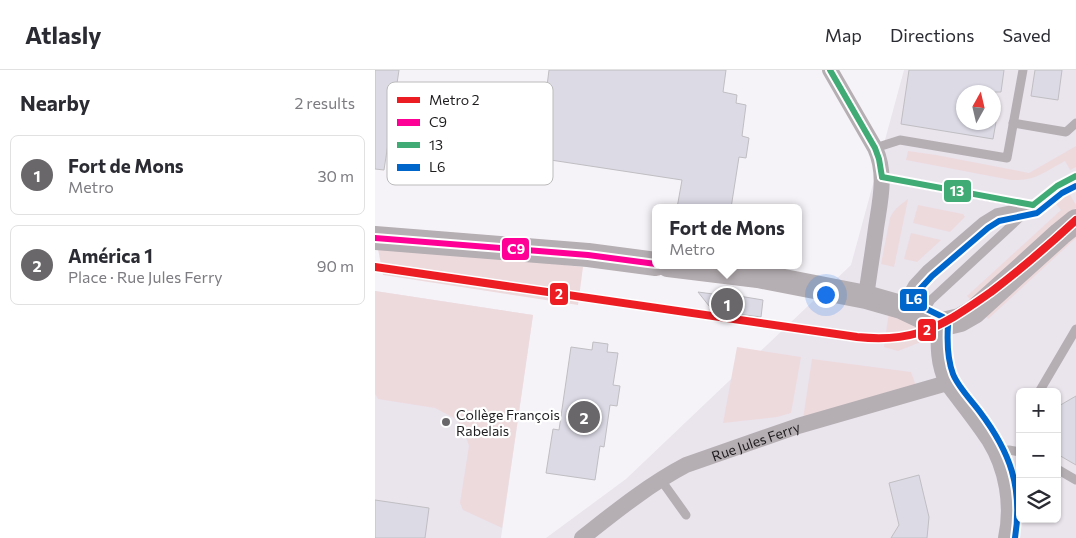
<!DOCTYPE html>
<html lang="en">
<head>
<meta charset="utf-8">
<style>
  body { margin:0; font-family:Commissioner,sans-serif; background:#f2f2f3; color:#2b2b33 }
  .controls { position:absolute; right:15px; bottom:15px; display:grid; overflow:hidden; border-radius:8px; box-shadow:0 1px 4px #0004 }
  .controls button { width:45px; height:45px; display:grid; place-items:center; padding:0; border:0; border-bottom:1px solid #e1e1e2; background:#fff; color:#2b2b33; font:25px sans-serif }
  .compass { position:absolute; left:581px; top:15px; width:45px; height:45px; border-radius:50%; background:#fff; box-shadow:0 1px 4px #0004; rotate:8deg }
  .you { position:absolute; left:450px; top:224px; width:18px; height:18px; margin:-12px; border:4px solid #fff; border-radius:50%; background:#1a73e8; box-shadow:0 0 0 8px #1a73e833 }
  .badge { display:grid; place-items:center; width:32px; height:32px; border-radius:50%; background:#6a676a; color:#fff; font-size:16px; font-weight:700 }
  .pin { position:absolute; translate:-50% -50%; border:2px solid #fff; box-shadow:0 1px 5px #0006 }
  .popup { position:absolute; left:277px; top:134px; width:150px; height:65px; box-sizing:border-box; display:grid; place-content:center; border-radius:8px; background:#fff; filter:drop-shadow(0 1px 4px #0005); font-size:16px; white-space:nowrap; color:#7c7c81 }
  .popup b { font-size:19px; color:#2b2b33 }
  .popup::after { content:''; position:absolute; left:50%; top:100%; margin-left:-10px; border:10px solid transparent; border-top-color:#fff }
  .list { margin:0; padding:0; list-style:none }
  h2 { display:flex; justify-content:space-between; align-items:center; height:65px; margin:0; padding:0 20px; font-size:21px }
  h2 small { font-size:16px; font-weight:400; color:#7c7c81 }
  .list li { display:grid; grid-template-columns:32px 1fr auto; gap:15px; align-items:center; box-sizing:border-box; height:80px; margin:0 10px 10px; padding:0 10px; border:1px solid #e1e1e2; border-radius:8px }
  .list b { display:block; font-size:19px; white-space:nowrap }
  .list p { margin:0; font-size:16px; white-space:nowrap; color:#7c7c81 }
  .list em { font-size:16px; font-style:normal; color:#7c7c81 }
  .icon { flex:none; width:28px; height:28px; fill:none; stroke:currentColor; stroke-width:2; stroke-linecap:round; stroke-linejoin:round }
  .map { position:relative; flex:none; width:701px; height:468px; overflow:hidden }
  header { display:flex; align-items:center; gap:30px; box-sizing:border-box; height:70px; padding:0 25px; background:#fff; border-bottom:1px solid #e1e1e2 }
  header strong { font-size:24px }
  nav { display:flex; gap:28px; margin-inline-start:auto; font-size:18px }
  main { display:flex }
  aside { flex:1; background:#fff }
  .map>svg:first-child { display:block }
</style>
</head>
<body>
<header>
<strong>Atlasly</strong>
<nav><a>Map</a><a>Directions</a><a>Saved</a></nav>
</header>
<main>
<aside>
<h2>Nearby<small>2 results</small></h2>
<ul class="list">
<li><span class="badge">1</span><div><b>Fort de Mons</b><p>Metro</p></div><em>30 m</em></li>
<li><span class="badge">2</span><div><b>América 1</b><p>Place · Rue Jules Ferry</p></div><em>90 m</em></li>
</ul>
</aside>
<div class="map">
<svg width="701" height="468" viewBox="0 0 701 468">
  <rect width="100%" height="100%" fill="#f6f3f8"/>
  <!-- built -->
  <g fill="#eae4ed" fill-rule="evenodd">
    <path d="M529 0H701V468H171L251 409 476 195ZM588 22H618V52H588ZM645 322H682V449H645Z"/>
    <path d="M0 221 158 245 126 468H0Z"/>
  </g>
  <!-- green -->
  <g fill="#eddadd">
    <path d="M701 76V97L695 100 690 91C678 97 665 107 652 109 647 110 641 110 636 110L531 90 533 81 561 85 654 103Z"/>
    <path d="M694 123 701 135V138L694 143 597 231 592 226 686 140 680 133Z"/>
    <path d="M533 129 519 197 506 194 515 148C519 139 525 135 533 129Z"/>
    <path d="M543 135 588 144 590 147 575 162 538 153Z"/>
    <path d="M701 162V168L613 249 610 245Z"/>
    <path d="M536 163 566 170 542 192 529 189Z"/>
    <path d="M2 174 208 197 203 235 8 205Z"/>
    <path d="M0 221 158 245 127 458 88 440 85 433 94 376 89 361 81 349 60 338 3 329 0 324Z"/>
    <path d="M514 241 535 250 546 262 551 270 523 281 509 277Z"/>
    <path d="M362 277 426 287 416 343 402 347 348 353Z"/>
    <path d="M437 289 536 302 541 316 428 349Z"/>
  </g>
  <!-- building -->
  <g fill="#dcdae5" stroke="#c0bec2">
    <path d="M0 0H24L9 100 0 99Z"/>
    <path d="M174 0H351L348 22 362 25 361 33 371 35 367 66 374 68 371 88 364 87 356 138H302L307 110 169 89 172 72 130 66 129 71 95 66 103 18 144 25 145 20 171 24Z"/>
    <path d="M534 0H629L626 22H588V52H621L618 69 526 54Z"/>
    <path d="M660 0H687L683 30 656 26Z"/>
    <path d="M346 218 360 220 364 226 388 230 386 247 363 244 356 248 342 246 323 222 338 224Z"/>
    <path d="M218 272 233 274 232 282 243 283 238 315 245 316 242 336 235 335 229 377 225 376 220 410 171 403 178 359 184 360 196 277 217 280Z"/>
    <path d="M701 326V395L682 384V337Z"/>
    <path d="M544 405 554 447 552 468H516L524 455 514 413Z"/>
    <path d="M0 430 54 438 50 468H0Z"/>
  </g>
  <g fill="none" stroke-linecap="round" stroke-linejoin="round">
    <!-- lane -->
    <g stroke="#b5afb3" stroke-width="9">
      <path d="M638 53 691 62 701 53"/>
      <path d="M500 78 525 70 632 88 648 0"/>
      <path d="M507 107 651 134"/>
      <path d="M526 235 538 214 551 200 608 151 621 143 658 135"/>
      <path d="M546 245 556 230 665 129 682 116 701 106"/>
      <path d="M664 322 701 259"/>
      <path d="M620 382 634 380 645 382"/>
      <path d="M682 399 701 410"/>
      <path d="M286 410 311 445"/>
    </g>
    <!-- street -->
    <g stroke="#b5afb3" stroke-width="16">
      <path d="M455 0 500 78C512 104 505 131 501 158 498 181 494 204 491 227"/>
      <path d="M564 255C563 276 563 294 572 313 586 332 601 350 614 370 632 399 638 435 631 468"/>
      <path id="s1" d="M207 468C240 442 273 415 311 395L423 356 572 313"/>
    </g>
    <!-- secondary -->
    <g stroke="#b5aeb2" stroke-width="24">
      <path d="M0 168 213 185 281 194"/>
      <path d="M293 195 383 206 491 227 526 237 564 255 585 250 599 242 685 164 701 151"/>
    </g>
    <!-- bus-1 casing -->
    <g stroke="#fff" stroke-width="10">
      <path id="bus-1" d="M0 168 213 185 281 194"/>
    </g>
    <!-- bus-2 casing -->
    <g stroke="#fff" stroke-width="10">
      <g id="bus-2">
        <path d="M455 0 500 78 504 89 507 107"/>
        <path d="M507 107 658 135"/>
        <path d="M658 135 682 116 701 106"/>
      </g>
    </g>
    <!-- bus-3 casing -->
    <g stroke="#fff" stroke-width="10">
      <path id="bus-3" d="M640 468C648 417 635 382 605 342 597 331 583 317 578 304 572 288 572 271 573 255L571 250 568 247 537 232 545 219 557 206 613 158 624 151 662 143 687 123 701 116"/>
    </g>
    <!-- bus-1 -->
    <use href="#bus-1" stroke="#ff0096" stroke-width="6"/>
    <!-- bus-2 -->
    <use href="#bus-2" stroke="#40ab75" stroke-width="6"/>
    <!-- bus-3 -->
    <use href="#bus-3" stroke="#06c" stroke-width="6"/>
    <!-- metro-1 casing -->
    <g stroke="#fff" stroke-width="11">
      <path id="metro-1" d="M0 197 482 267C502 269 523 269 543 263 570 255 593 238 616 222 646 199 674 175 701 150"/>
    </g>
    <!-- metro-1 -->
    <use href="#metro-1" stroke="#ed1d24" stroke-width="8"/>
  </g>
  <!-- markers -->
  <circle fill="#6a676a" stroke="#fff" stroke-width="2" cx="71" cy="352" r="5"/>
  <g text-anchor="middle" dominant-baseline="central" stroke-width="4.5" stroke-linejoin="round" paint-order="stroke">
    <!-- poi labels -->
    <g font-size="14" fill="#1e1c1e" stroke="#fff" text-anchor="start">
      <text x="81" y="344">Collège François<tspan x="81" dy="16">Rabelais</tspan></text>
    </g>
    <!-- street labels -->
    <g font-size="14" fill="#1e1c1e" stroke="#fff">
      <text stroke="none"><textPath href="#s1" startOffset="201">Rue Jules Ferry</textPath></text>
    </g>
  </g>
  <!-- legend -->
  <rect x="12" y="12" width="166" height="103" rx="8" fill="#fff" stroke="#bcbbbc" stroke-width="1"/>
  <rect x="22" y="27" width="23" height="6" fill="#ed1d24"/>
  <rect x="22" y="49" width="23" height="7" fill="#ff0096"/>
  <rect x="22" y="72" width="23" height="6" fill="#40ab75"/>
  <rect x="22" y="94" width="23" height="7" fill="#06c"/>
  <g font-size="14" fill="#1e1c1e">
    <text x="54" y="35">Metro 2</text>
    <text x="54" y="57">C9</text>
    <text x="54" y="80">13</text>
    <text x="54" y="102">L6</text>
  </g>
  <g stroke="#fff" stroke-width="2">
    <rect x="568" y="109" width="29" height="24" rx="5" fill="#40ab75"/>
    <rect x="126" y="167" width="29" height="24" rx="5" fill="#ff0096"/>
    <rect x="174" y="212" width="20" height="24" rx="5" fill="#ed1d24"/>
    <rect x="524" y="218" width="29" height="24" rx="5" fill="#06c"/>
    <rect x="542" y="248" width="20" height="24" rx="5" fill="#ed1d24"/>
  </g>
  <g font-size="14" text-anchor="middle" font-weight="bold" fill="#fff">
    <text x="582" y="126">13</text>
    <text x="141" y="184">C9</text>
    <text x="184" y="229">2</text>
    <text x="539" y="234">L6</text>
    <text x="552" y="265">2</text>
  </g>
</svg>
<div class="controls">
<button>+</button>
<button>−</button>
<button><svg class="icon" aria-label="layers" viewBox="0 0 24 24"><path d="M12 4l9 5-9 5-9-5zM3 14l9 5 9-5"/></svg></button>
</div>
<svg class="compass" viewBox="-18 -18 36 36"><path d="M0-13l5 13h-10z" fill="#e53935"/><path d="M0 13l5-13h-10z" fill="#7c7c81"/></svg>
<div class="you"></div>
<div class="pin badge" style="left:352px;top:234px">1</div>
<div class="popup"><b>Fort de Mons</b>Metro</div>
<div class="pin badge" style="left:209px;top:347px">2</div>
</div>
</main>
</body>
</html>
